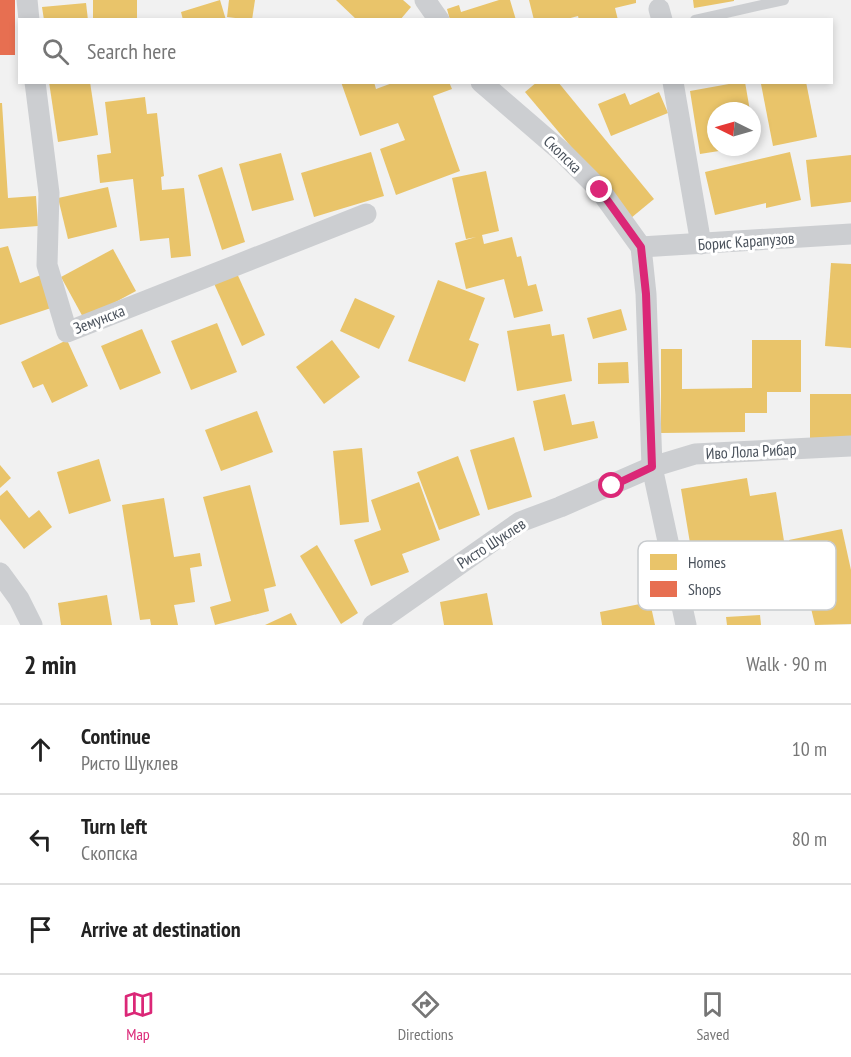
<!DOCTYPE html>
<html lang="en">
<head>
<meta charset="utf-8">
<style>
  body { margin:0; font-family:"PT Sans Narrow",sans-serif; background:#f2f2f2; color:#222 }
  .compass { position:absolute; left:707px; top:102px; width:54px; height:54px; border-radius:50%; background:#fff; box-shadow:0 3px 9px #0003; rotate:275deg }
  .stop { position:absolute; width:18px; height:18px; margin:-14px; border:4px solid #db2777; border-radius:50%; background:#fff }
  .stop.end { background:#db2777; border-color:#fff; box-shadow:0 2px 6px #0008 }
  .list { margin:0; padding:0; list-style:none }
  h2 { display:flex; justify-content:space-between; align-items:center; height:78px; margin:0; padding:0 24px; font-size:26px }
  h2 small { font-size:20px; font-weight:400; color:#767676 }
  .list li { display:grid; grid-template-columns:39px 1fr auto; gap:18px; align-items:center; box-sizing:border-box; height:90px; padding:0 24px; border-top:2px solid #e0e0e0 }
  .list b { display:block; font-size:22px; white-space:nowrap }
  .list p { margin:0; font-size:20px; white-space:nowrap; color:#767676 }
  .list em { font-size:20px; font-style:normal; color:#767676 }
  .icon { flex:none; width:33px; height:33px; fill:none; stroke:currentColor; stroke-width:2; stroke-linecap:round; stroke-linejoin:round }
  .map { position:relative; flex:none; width:851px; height:625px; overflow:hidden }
  .search { position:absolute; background:#fff; box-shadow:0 3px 9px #0003; left:18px; right:18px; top:18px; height:66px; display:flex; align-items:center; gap:15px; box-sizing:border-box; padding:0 21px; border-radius:0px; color:#767676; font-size:22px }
  .sheet { height:348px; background:#fff }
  nav { display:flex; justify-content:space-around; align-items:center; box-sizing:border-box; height:84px; border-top:2px solid #e0e0e0; background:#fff; font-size:16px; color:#767676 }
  nav a { display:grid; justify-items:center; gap:3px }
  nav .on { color:#db2777 }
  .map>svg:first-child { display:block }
</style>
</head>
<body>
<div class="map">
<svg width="851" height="625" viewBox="0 0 851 625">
  <rect width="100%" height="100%" fill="#f1f1f1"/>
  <!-- homes -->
  <g fill="#e9c46a">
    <rect x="93" y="0" width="44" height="20"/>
    <path d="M220 0 226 20H183L181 12Z"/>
    <path d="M229 0H255L252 20 227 17Z"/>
    <path d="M336 0H403L411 7 400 20H357Z"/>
    <path d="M499 0H510L516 20H450L447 9 459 5 461 12Z"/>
    <path d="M529 0H636V3L615 8 618 20H579L578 16 563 20H534Z"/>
    <path d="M693 0H734V1L694 8Z"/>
    <path d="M86 3 88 20H44L42 7Z"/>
    <path d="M49 82H90L98 135 58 142Z"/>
    <path d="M341 82H374L376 89 395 82H449L452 89 433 96 460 171 396 195 380 149 405 140 398 123 360 136Z"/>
    <path d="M537 82H558L654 199 631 218 525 92Z"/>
    <path d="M740 82H745L750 111H716V147L738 148 700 154 690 91Z"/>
    <path d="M770 82H806L817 137 773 146 761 84Z"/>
    <path d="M659 92 668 113 611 136 598 104 625 93 630 105Z"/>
    <path d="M145 97 147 114 157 113 164 176 161 177 162 190 184 188 191 256 171 258 169 238 140 241 133 179 100 183 97 155 111 153 105 102Z"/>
    <path d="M0 103H2L8 198 36 196 38 226 0 229Z"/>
    <path d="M371 152 384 196 314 217 301 173Z"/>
    <path d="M790 152 801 200 766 208V203L715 215 705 172Z"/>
    <path d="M281 153 294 200 252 211 239 164Z"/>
    <path d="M851 155V202L811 207 806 160Z"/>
    <path d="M222 167 245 242 222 250 198 175Z"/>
    <path d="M486 171 499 231 482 235 484 244 512 237 517 257 521 256 528 286 536 284 543 311 514 318 504 279 466 289 455 243 476 237 466 239 452 178Z"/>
    <path d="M108 187 117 227 68 239 58 198Z"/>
    <path d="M8 246 20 283 41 275 51 308 0 325V248Z"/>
    <path d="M113 249 136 291 84 319 61 277Z"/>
    <path d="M831 263 851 264V348L825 346Z"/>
    <path d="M235 269 265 335 242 346 212 279Z"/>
    <path d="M438 280 485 298 469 340 479 344 465 382 408 361Z"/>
    <path d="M355 298 395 316 379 349 340 331Z"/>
    <path d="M621 309 627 330 593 339 587 318Z"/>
    <path d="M217 323 237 372 191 390 171 341Z"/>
    <path d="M550 324 552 336 564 334 572 381 517 391 507 331Z"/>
    <path d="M142 329 161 373 120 390 101 346Z"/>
    <path d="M67 340 88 386 52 403 43 384 33 388 21 362Z"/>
    <path d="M332 340 360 377 324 404 296 367Z"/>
    <path d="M752 340H801V392H767V413H745V432L661 433V349H682V389L752 388Z"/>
    <path d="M628 362 629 383 598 384V363Z"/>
    <path d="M565 394 572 425 594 421 598 438 544 451 533 401Z"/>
    <path d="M810 394H851V441L810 442Z"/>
    <path d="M257 411 273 452 221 471 205 430Z"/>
    <path d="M514 437 532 497 488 510 470 450Z"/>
    <path d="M362 448 369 522 340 525 333 451Z"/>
    <path d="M458 456 480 515 439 530 417 472Z"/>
    <path d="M99 459 111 501 69 514 57 472Z"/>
    <path d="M0 465 11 478 0 488Z"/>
    <path d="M747 478 750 496 776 492 784 541 754 547 762 592 700 603 681 489Z"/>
    <path d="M419 482 440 540 402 554 409 572 371 586 354 540 381 530 371 500Z"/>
    <path d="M250 485 276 586 264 589 269 611 215 625 210 607 231 601 203 497Z"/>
    <path d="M7 490 29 518 39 510 52 527 24 549 0 519V496Z"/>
    <path d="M164 498 174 557 200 553 202 566 190 568 195 602 174 605 178 625H151L150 619 140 620 122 505Z"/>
    <path d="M842 529 851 570V624L815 625 809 600 784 605 776 572 796 568 789 540Z"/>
    <path d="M317 545 358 613 341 624 300 556Z"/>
    <path d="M487 593 493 625H444L440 602Z"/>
    <path d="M107 595 112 625H61L58 603Z"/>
    <path d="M650 602 655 625H602L600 612Z"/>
    <path d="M291 613 297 625H265Z"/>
    <path d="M760 615 761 625H727L726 617Z"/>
  </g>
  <!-- shops -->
  <rect fill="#e76f51" x="0" y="0" width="15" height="55"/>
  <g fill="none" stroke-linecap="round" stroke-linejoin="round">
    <!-- lane -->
    <path stroke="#ccced1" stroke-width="10" d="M695 20 784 0"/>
    <!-- street -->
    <g stroke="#ccced1" stroke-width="21">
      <path d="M27 0 29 20"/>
      <path d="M425 0 439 20"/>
      <path d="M659 9 662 20"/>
      <path d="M35 82 49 193 47 265 67 332 366 214"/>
      <path d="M481 82 562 152 600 190 641 247 646 294 652 467 686 625"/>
      <path d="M673 82 701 244"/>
      <path d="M641 247 851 234"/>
      <path d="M0 573 19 599 32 625"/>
      <path d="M373 625 520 522 560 507 652 467 695 454 851 446"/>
    </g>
  </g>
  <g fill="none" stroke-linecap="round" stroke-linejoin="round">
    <!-- route -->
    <path stroke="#db2777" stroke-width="8" d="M600 190 641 247 646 294 652 467 612 486"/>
  </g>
  <g text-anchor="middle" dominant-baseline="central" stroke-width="6" stroke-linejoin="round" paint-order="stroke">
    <!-- street labels -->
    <g font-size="16" fill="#49515b" stroke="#fff">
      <text transform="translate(563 154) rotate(44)">Скопска</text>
      <text transform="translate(746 241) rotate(-4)">Борис Карапузов</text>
      <text transform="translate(99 319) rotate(-21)">Земунска</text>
      <text transform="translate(751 451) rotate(-3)">Иво Лола Рибар</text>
      <text transform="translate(491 543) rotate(-33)">Ристо Шуклев</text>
    </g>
  </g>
  <!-- legend -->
  <rect x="638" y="541" width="198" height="69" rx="9" fill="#fff" stroke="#c8cbce" stroke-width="1.5"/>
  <rect x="650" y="554" width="27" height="16" fill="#e9c46a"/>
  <rect x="650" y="581" width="27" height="16" fill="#e76f51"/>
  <g font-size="16" fill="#49515b">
    <text x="688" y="568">Homes</text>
    <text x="688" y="595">Shops</text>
  </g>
</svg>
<svg class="compass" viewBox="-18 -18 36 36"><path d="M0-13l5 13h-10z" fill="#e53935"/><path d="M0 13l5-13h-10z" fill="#767676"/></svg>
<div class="stop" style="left:612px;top:486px"></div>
<div class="stop end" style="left:600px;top:190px"></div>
<div class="search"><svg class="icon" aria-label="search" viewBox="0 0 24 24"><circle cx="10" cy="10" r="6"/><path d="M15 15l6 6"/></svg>Search here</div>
</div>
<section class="sheet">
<h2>2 min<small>Walk · 90 m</small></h2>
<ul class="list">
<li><svg class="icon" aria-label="ahead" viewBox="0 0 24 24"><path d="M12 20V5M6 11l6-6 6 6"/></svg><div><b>Continue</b><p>Ристо Шуклев</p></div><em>10 m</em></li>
<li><svg class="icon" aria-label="left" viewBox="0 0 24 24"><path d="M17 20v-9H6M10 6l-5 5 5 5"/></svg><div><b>Turn left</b><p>Скопска</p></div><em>80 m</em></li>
<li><svg class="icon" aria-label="arrive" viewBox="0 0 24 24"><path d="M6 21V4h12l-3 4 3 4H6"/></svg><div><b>Arrive at destination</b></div></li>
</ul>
</section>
<nav>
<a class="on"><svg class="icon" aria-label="map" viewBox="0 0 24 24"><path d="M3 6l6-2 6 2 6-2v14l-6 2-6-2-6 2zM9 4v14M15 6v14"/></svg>Map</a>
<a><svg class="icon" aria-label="directions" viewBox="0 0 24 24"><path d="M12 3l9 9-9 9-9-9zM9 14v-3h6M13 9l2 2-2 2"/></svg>Directions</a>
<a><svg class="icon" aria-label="saved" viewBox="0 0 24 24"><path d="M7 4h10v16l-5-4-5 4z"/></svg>Saved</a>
</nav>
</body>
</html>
